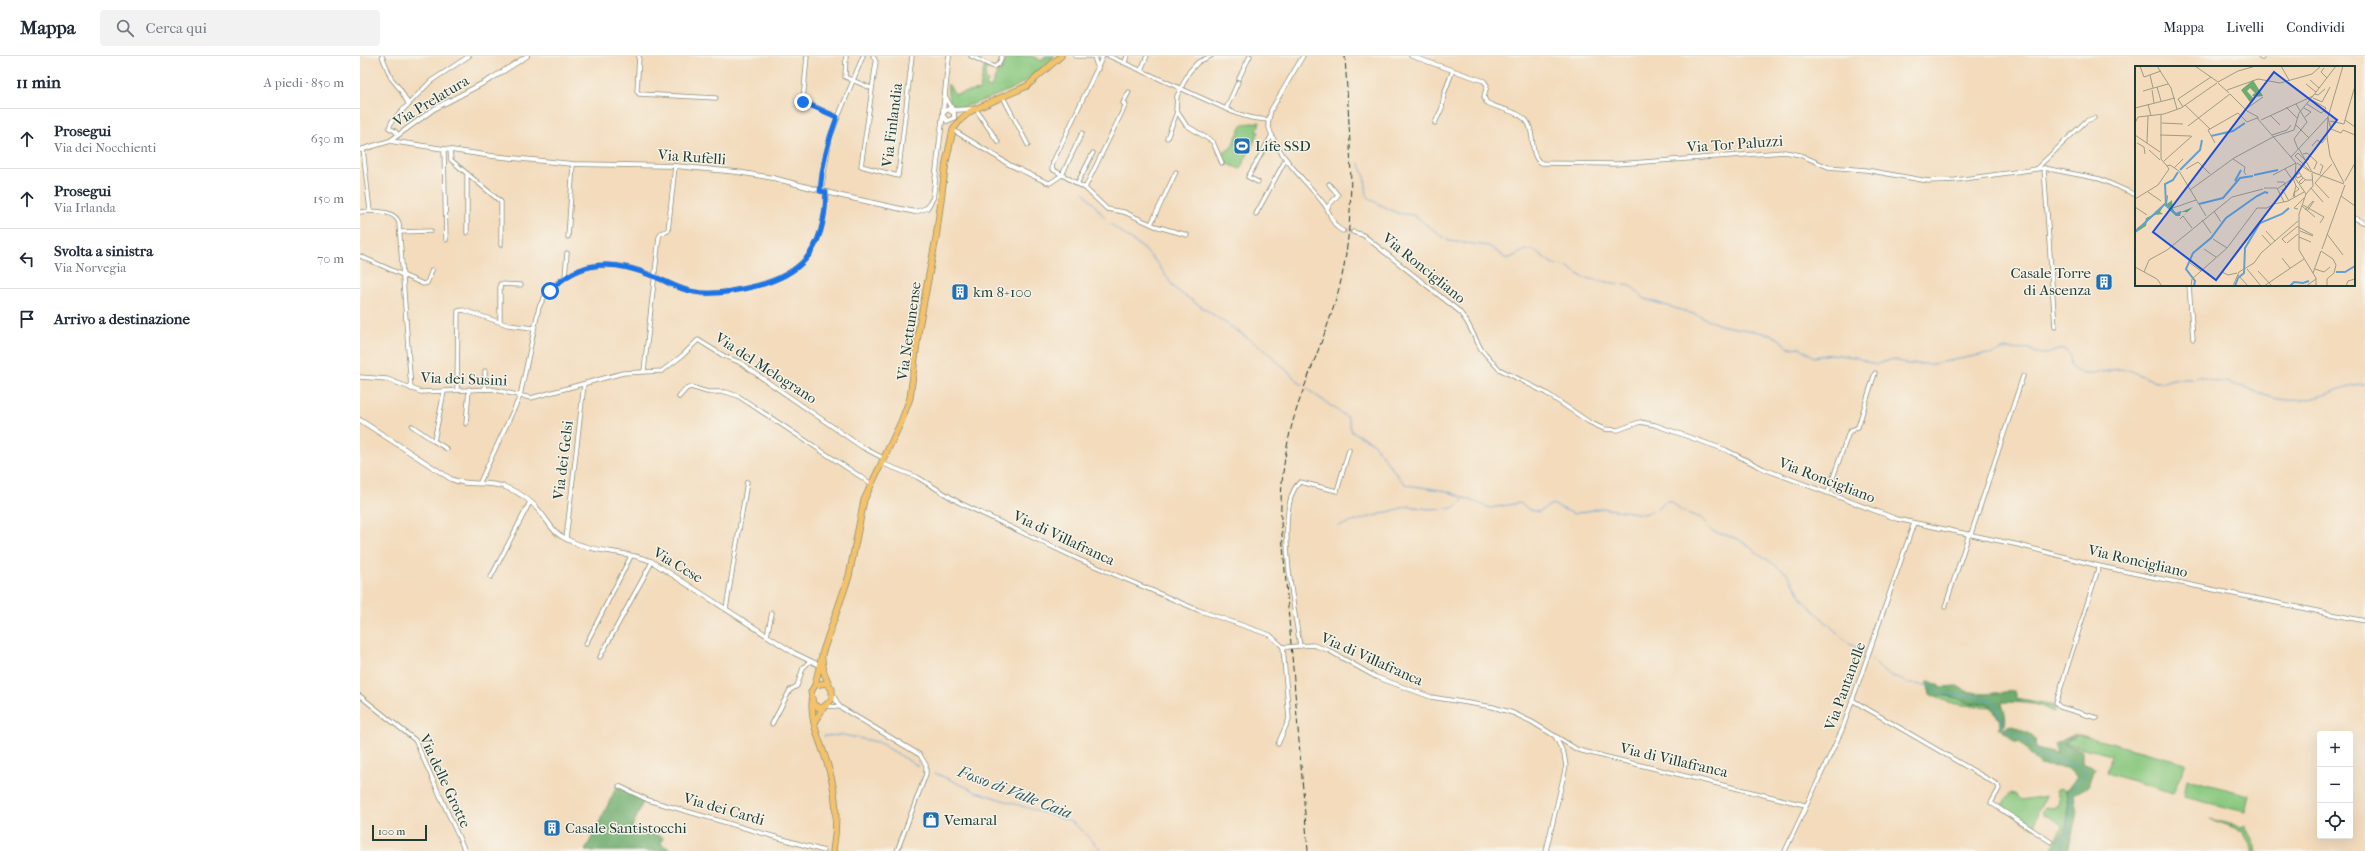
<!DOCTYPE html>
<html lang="it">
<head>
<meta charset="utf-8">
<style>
  body { margin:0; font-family:"IM FELL French Canon",serif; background:#f2f2f3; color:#1f2937 }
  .controls { position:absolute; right:12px; bottom:12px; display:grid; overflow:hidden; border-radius:4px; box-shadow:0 4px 16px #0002 }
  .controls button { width:36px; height:36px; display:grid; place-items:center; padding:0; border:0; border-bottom:1px solid #e0e1e3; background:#fff; color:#1f2937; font:20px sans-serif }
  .scale { position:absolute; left:12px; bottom:10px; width:55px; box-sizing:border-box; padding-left:4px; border:2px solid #1f3d34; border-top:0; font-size:11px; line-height:14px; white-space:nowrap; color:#1f3d34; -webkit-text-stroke:3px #f7f3e8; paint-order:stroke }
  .stop { position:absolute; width:12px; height:12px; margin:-9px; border:3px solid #1a73e8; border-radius:50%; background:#fff }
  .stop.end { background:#1a73e8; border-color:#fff; box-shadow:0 1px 4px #0008 }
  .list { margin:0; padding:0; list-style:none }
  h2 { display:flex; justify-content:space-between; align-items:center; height:52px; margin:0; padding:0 16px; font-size:17px }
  h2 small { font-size:13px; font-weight:400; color:#747a83 }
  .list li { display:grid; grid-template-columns:26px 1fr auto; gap:12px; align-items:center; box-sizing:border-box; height:60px; padding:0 16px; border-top:1px solid #e0e1e3 }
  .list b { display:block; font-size:15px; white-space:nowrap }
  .list p { margin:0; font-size:13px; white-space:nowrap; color:#747a83 }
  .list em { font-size:13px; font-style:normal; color:#747a83 }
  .icon { flex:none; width:22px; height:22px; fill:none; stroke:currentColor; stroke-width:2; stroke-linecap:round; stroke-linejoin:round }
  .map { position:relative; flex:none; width:2005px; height:795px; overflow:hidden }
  header { display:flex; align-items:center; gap:24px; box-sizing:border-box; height:56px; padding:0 20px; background:#fff; border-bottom:1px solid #e0e1e3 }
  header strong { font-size:19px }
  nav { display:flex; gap:22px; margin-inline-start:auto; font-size:14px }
  .search { width:280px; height:36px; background:#f2f2f3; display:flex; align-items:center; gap:10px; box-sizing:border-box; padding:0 14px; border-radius:4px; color:#747a83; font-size:15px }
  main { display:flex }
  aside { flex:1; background:#fff }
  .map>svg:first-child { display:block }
</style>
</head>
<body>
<header>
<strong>Mappa</strong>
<div class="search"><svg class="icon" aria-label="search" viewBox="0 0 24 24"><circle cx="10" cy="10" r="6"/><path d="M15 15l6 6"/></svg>Cerca qui</div>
<nav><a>Mappa</a><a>Livelli</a><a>Condividi</a></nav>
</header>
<main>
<aside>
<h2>11 min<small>A piedi · 850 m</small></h2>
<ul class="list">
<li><svg class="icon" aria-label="ahead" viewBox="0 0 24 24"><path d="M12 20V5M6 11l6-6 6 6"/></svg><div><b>Prosegui</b><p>Via dei Nocchienti</p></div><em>630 m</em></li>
<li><svg class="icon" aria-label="ahead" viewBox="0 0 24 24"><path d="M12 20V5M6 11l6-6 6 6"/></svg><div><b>Prosegui</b><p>Via Irlanda</p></div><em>150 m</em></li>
<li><svg class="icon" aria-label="left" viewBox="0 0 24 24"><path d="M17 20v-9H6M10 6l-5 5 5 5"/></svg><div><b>Svolta a sinistra</b><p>Via Norvegia</p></div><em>70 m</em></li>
<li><svg class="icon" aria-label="arrive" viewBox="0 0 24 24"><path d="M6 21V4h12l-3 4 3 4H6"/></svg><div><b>Arrivo a destinazione</b></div></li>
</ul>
</aside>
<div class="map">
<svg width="2005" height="795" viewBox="0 0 2005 795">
  <rect width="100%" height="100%" fill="#f7f3e8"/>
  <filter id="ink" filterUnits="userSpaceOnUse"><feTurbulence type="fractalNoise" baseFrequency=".025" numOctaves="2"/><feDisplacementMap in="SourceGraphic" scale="8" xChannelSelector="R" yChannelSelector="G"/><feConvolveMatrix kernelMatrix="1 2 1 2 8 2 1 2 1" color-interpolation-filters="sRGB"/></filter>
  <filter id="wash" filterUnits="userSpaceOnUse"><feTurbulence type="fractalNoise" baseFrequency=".012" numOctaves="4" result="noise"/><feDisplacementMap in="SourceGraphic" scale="16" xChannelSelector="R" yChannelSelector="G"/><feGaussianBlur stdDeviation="0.9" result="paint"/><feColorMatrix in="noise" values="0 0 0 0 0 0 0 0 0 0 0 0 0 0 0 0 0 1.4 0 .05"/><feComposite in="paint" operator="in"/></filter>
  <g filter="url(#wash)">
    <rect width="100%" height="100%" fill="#f3dbbc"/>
    <!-- green -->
    <g fill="#88c77e" stroke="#548259">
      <path d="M648 0H672L682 5 685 0H695C666 31 643 37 605 51 589 53 587 41 588 28L595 38 620 34 624 10 629 13H625L626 24 628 25 626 30 631 32 637 17H639Z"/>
      <path d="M900 66 897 75 899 76 880 113 863 106 861 101 864 95 870 93 883 68Z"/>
      <path d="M1579 639 1604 643 1613 648 1626 647 1632 651C1615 650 1589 650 1576 640Z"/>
      <path d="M1716 678 1826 707 1813 737 1747 717 1751 699 1704 687 1715 681Z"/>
      <path d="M1827 723 1889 739 1885 756 1824 741Z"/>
      <path d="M1700 732 1706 735C1709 756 1711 769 1695 785L1702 769 1682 757 1685 751 1693 752 1698 750 1699 743 1696 734Z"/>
      <path d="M1650 737 1655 738 1661 744 1686 740 1678 755 1674 772 1641 752Z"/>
      <path d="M1850 763 1882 771 1885 769 1897 795H1893L1883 775Z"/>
    </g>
    <!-- forest -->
    <g fill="#6eac6d" stroke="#467450">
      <path d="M1570 625 1581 631 1597 630 1606 635 1625 638 1655 635 1657 642 1694 649 1695 655 1693 656C1689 655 1685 652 1681 650 1670 647 1655 646 1643 646L1642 648C1644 656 1647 661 1645 669L1639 674 1640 665 1630 648 1626 647 1610 648C1601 642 1583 638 1573 640L1570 638 1567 627Z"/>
      <path d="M1651 669 1671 679 1675 683 1676 693 1697 698 1694 688 1716 678 1704 688 1722 694V707L1735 712 1729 730 1714 738 1717 757 1708 795H1691C1693 786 1699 784 1704 776 1711 765 1708 748 1706 735L1717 721 1707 712 1680 709 1660 686H1654L1642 674Z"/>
      <path d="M257 730 284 744 272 771 303 781 301 788 314 795H225Z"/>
    </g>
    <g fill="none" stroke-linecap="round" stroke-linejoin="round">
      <!-- stream -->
      <g stroke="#62a0d3" stroke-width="1">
        <path d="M999 107 1005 121 1007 139 1011 144 1037 157 1053 159 1089 185 1129 190 1145 202H1150L1165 194 1172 193 1193 208 1208 211 1224 222 1271 230 1285 243 1340 260 1360 269 1409 278 1419 283 1429 292 1440 291 1454 301 1471 298 1495 301 1515 309 1533 303 1548 308H1573L1625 298C1635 301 1640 292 1649 293 1657 293 1660 295 1668 292 1691 309 1697 283 1710 299L1711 311 1718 316 1733 318 1758 313 1769 314 1796 326H1804L1813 323H1834L1838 320 1857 326 1868 325C1877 332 1882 329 1890 333 1916 346 1939 348 1967 338 1980 333 1991 328 2005 328"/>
        <path d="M724 136 745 162"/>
        <path d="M750 168 784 193 797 207 815 233 904 293 942 329"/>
        <path d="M947 333 988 362 992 376 1012 386 1040 423 1047 429 1087 435 1130 452 1160 447 1170 454 1179 456 1192 448 1214 458 1241 452 1284 458 1295 454 1306 445H1311L1321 455 1341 462 1352 475 1378 483 1428 518 1445 546 1487 586 1506 598"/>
        <path d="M978 470 1049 450 1068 453 1093 452 1104 443"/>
        <path d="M1511 603 1524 616 1550 628"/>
        <path d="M1551 628 1565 629 1586 638 1630 643 1634 645 1644 670"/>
        <path d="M1645 673 1669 685 1672 690"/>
        <path d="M464 680 483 679 518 686 558 710"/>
        <path d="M1675 695C1684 708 1712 702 1725 716V719L1711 735 1708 773 1700 795"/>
        <path d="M575 717 617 736 709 765 716 769 742 795"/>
      </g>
    </g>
  </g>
  <g filter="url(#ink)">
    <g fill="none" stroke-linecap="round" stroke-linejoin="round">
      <!-- minor-tunnel -->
      <path stroke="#c9bba1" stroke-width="3.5" stroke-dasharray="3.5 2" stroke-linecap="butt" d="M983 175 993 176"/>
      <!-- minor casing -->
      <g stroke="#898c78" stroke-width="5">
        <g id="minor">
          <path d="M22 0 31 22 40 33 49 49"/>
          <path d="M279 0 277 35 279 38 356 42"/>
          <path d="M447 0 443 45 477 61"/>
          <path d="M486 0 485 21 511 32"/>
          <path d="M513 0 516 6 501 110 538 120 552 0"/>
          <path d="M611 0 634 11 639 8 642 0"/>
          <path d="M715 0H740"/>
          <path d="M743 0 693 106 692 113 725 132 747 153 764 156 795 170 827 179"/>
          <path d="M749 0 875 57 892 62 908 64"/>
          <path d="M851 0 838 6 829 16 817 40 816 54 826 69 853 86 862 107"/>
          <path d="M943 0 911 54 908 68C916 100 945 123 964 148 971 157 972 171 983 175"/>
          <path d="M1051 0 1124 25 1127 29 1124 41 1126 46C1138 54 1160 54 1168 67 1175 77 1169 102 1182 107L1256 108 1425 96 1440 99 1468 111 1506 114 1568 125 1596 124 1684 112 1740 123 1776 139"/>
          <path d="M1900 0 1902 2"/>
          <path d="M734 1 738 13"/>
          <path d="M765 6 767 0"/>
          <path d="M781 14 787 0"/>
          <path d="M879 22 890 0"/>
          <path d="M643 41 668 89"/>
          <path d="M615 52 638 86"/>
          <path d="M866 53 878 26"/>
          <path d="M1075 67 1082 52 1084 38 1093 14"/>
          <path d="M593 74 650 109 686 126 690 127 702 119"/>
          <path d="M38 79 35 75 29 72 32 65 71 25 109 0"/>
          <path d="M807 82 817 56"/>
          <path d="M84 93 86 184"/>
          <path d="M90 93 91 104 141 146V189"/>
          <path d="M1677 112 1726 65 1734 62"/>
          <path d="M1684 112 1695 271"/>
          <path d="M107 118V177"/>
          <path d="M702 119 722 77"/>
          <path d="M898 126 888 121 912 79"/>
          <path d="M717 128 733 97"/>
          <path d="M725 132 766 48 763 47 769 36"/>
          <path d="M461 135 470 81 503 0"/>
          <path d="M967 152 978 139 969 128"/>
          <path d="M10 155C20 156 35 155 39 167L51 333"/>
          <path d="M0 156 10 155 3 93"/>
          <path d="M896 158 926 103"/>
          <path d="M1994 162 2005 167"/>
          <path d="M791 168 816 116"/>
          <path d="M40 176 71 175"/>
          <path d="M993 176 1003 179 1099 255 1107 266 1121 293 1139 313 1186 337 1229 366 1244 373 1258 374 1280 366 1295 369 1366 394 1404 413 1537 463 1659 489 1739 510 2005 565"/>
          <path d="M208 181 213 108"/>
          <path d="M0 200 63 228 67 227 72 214"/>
          <path d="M205 221 207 197"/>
          <path d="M1829 229 1833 283"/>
          <path d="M140 266V228L161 229"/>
          <path d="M284 315 299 181 301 177 308 175 315 110"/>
          <path d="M0 321 27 323 61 336 131 333 171 342 263 317 302 315 323 299 338 284 364 300 379 306 502 391 523 402"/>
          <path d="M125 333V315"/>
          <path d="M97 334 98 255 103 254 148 269 173 272"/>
          <path d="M319 341 326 333 331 331 347 336H366L378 340 510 427"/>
          <path d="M106 368 109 333"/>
          <path d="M52 370 74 385 84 336"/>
          <path d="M74 385 87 393"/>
          <path d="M521 407 557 421 600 447 718 503 838 554 910 579 923 591H928"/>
          <path d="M120 426 160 340 179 251C186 236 198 224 213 217 242 202 272 210 300 223 311 228 322 234 334 236 350 239 366 236 382 233 440 222 465 197 466 136"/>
          <path d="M1468 436 1489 376 1498 371 1515 317"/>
          <path d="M1611 478 1663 320"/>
          <path d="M206 483 224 328"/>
          <path d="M131 521 170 446"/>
          <path d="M1585 551 1609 478"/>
          <path d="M366 553 387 426"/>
          <path d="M407 579 412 557"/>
          <path d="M226 588 271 500"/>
          <path d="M938 590 953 589 968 594 1016 621 1071 641 1133 651 1153 657 1172 666 1218 694 1445 749"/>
          <path d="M940 590C935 557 913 449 940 426L977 435 989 394"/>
          <path d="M240 601 292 506"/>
          <path d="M473 639 480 651 560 699 566 709V718L537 795"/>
          <path d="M0 640 55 684 105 795"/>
          <path d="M1492 644 1638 729 1639 733 1631 747 1691 786"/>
          <path d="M467 650 480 651"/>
          <path d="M1737 662 1700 651 1696 647 1739 510"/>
          <path d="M412 668 430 634 437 630 443 612 450 605"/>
          <path d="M918 688 929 663 923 591"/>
          <path d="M259 730 288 744 464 795"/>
          <path d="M1186 795 1206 710 1204 698 1195 680"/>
          <path d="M1425 795 1482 674 1554 467"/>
        </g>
      </g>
      <!-- tertiary casing -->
      <g stroke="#898c78" stroke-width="5.5">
        <g id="tertiary">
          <path d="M585 40 592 53"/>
          <path d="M592 54 613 53"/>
          <path d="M583 55 589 0"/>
          <path d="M30 85 74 53 131 23 167 0"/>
          <path d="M0 94 30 85 132 100 213 108 315 110 377 116 413 122 482 140 555 156 567 152 573 142 583 57 588 53 594 57V62L587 65 583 60"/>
          <path d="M0 364 91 423C108 431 127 424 145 431 159 436 172 445 181 457 188 465 192 475 201 480 230 498 261 493 291 505L434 597 459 609"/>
        </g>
      </g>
      <!-- primary casing -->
      <g stroke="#898c78" stroke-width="7">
        <g id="primary">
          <path d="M462 603 464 617 469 628"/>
          <path d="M455 629 466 627 472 633V643L464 651 459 652 453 648 451 636 455 629 463 595 489 520 504 444 541 366 550 342 559 271 576 182 586 106 593 74 600 64 611 55 667 30 701 0"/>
          <path d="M452 647C451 669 462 689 468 710 477 738 478 766 473 795"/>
          <path d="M454 666 464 651"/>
        </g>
      </g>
      <!-- minor -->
      <use href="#minor" stroke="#fff" stroke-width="3.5"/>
      <!-- tertiary -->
      <use href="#tertiary" stroke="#fff" stroke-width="4"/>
      <!-- primary -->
      <use href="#primary" stroke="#f3c26a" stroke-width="5.5"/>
      <!-- rail -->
      <path stroke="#1f3d34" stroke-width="1" stroke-dasharray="6 3" stroke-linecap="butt" d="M948 795 921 466C920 426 925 387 938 349 952 307 972 265 982 220 997 149 989 73 985 0"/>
      <!-- minor-bridge casing -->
      <g stroke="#898c78" stroke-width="5" stroke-linecap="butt">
        <path id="minor-bridge" d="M928 591 938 590"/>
      </g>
      <!-- minor-bridge -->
      <use href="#minor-bridge" stroke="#fff" stroke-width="3.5"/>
    </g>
  </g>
  <g fill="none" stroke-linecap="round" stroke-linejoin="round" filter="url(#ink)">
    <!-- route -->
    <path stroke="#1a73e8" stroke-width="5" d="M190 235C221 202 256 204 295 221 308 226 320 234 335 236 351 239 367 236 383 233 441 222 465 196 466 136L460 135C462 109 468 85 477 61L443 46"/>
  </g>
  <!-- icons -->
  <defs>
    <g id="stadium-square" transform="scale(0.9)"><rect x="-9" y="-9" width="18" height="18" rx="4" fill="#1f6fb2" stroke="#f7f3e8"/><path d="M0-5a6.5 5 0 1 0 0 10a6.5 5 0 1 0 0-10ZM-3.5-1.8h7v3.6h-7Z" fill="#fff"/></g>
    <g id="building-square" transform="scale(0.9)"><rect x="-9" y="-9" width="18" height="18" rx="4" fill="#1f6fb2" stroke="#f7f3e8"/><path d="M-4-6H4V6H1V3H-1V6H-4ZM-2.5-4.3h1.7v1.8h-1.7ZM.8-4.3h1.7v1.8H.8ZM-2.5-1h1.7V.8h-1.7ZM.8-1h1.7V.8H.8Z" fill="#fff"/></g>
    <g id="shop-square" transform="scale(0.9)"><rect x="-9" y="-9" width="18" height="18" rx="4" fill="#1f6fb2" stroke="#f7f3e8"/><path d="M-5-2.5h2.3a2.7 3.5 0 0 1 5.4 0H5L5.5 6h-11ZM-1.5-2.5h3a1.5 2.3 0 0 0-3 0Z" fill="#fff"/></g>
  </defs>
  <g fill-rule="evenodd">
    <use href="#stadium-square" x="882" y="90"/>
    <use href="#building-square" x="1744" y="226"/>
    <use href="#building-square" x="600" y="236"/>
    <use href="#shop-square" x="571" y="764"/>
    <use href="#building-square" x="192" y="772"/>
  </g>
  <g text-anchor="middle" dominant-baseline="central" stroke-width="3" stroke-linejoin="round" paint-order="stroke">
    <!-- street labels -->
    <g font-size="15" fill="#1f3d34" stroke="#f7f3e8">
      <text transform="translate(71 45) rotate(-31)">Via Prelatura</text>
      <text transform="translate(532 69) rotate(-83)">Via Finlandia</text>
      <text transform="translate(1375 88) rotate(-4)">Via Tor Paluzzi</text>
      <text transform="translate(332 101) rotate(4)">Via Rufelli</text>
      <text transform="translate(1064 212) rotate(39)">Via Roncigliano</text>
      <text transform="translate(549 275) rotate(-82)">Via Nettunense</text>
      <text transform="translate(406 312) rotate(33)">Via del Melograno</text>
      <text transform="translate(104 323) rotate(2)">Via dei Susini</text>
      <text transform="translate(203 404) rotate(-83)">Via dei Gelsi</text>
      <text transform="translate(1467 424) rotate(21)">Via Roncigliano</text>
      <text transform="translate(704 482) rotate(25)">Via di Villafranca</text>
      <text transform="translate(1778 505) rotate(13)">Via Roncigliano</text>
      <text transform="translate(318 509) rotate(31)">Via Cese</text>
      <text transform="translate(1012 603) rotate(24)">Via di Villafranca</text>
      <text transform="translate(1485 630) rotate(-70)">Via Pantanelle</text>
      <text transform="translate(1314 704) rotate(13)">Via di Villafranca</text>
      <text transform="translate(85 725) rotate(65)">Via delle Grotte</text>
      <text transform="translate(364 753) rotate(16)">Via dei Cardi</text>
    </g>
    <!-- poi labels -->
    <g font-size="15" fill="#1f3d34" stroke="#f7f3e8" text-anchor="start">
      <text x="895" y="90">Life SSD</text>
      <text x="1731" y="217" text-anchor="end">Casale Torre<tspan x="1731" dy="17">di Ascenza</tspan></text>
      <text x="613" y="236">km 8+100</text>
      <text x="584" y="764">Vemaral</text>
      <text x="205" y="772">Casale Santistocchi</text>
    </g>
    <!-- water labels -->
    <g font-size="16" font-style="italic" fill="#335b64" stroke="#f7f3e8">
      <text transform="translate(655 736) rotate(21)">Fosso di Valle Caia</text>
    </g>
  </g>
  <!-- overview -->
  <g transform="translate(1775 10)">
    <rect width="220" height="220" fill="#f3dbbc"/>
    <path d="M118 14 128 30 119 31 117 29 120 27 115 22 112 25 119 33 115 36 106 24ZM32 129 33 130 32 138 37 134 38 143 41 148 58 141 48 150 52 146H46L45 150H41L29 139 25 146 28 148 20 149 12 155 11 160 0 167 2 162 10 157 11 152 20 148 31 137Z" fill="#6eac6d"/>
    <path fill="none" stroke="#62a0d3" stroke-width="2" d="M76 70 98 65 110 57M45 104 65 84 67 74M119 109 143 104M100 115 106 104M30 138 41 148 46 146M64 138 88 132 105 112 118 110M0 166 31 137 30 118 38 114 43 106M201 206H210L220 200M59 220 60 215 51 203 58 187 76 172 91 152 122 130 130 126 133 127M100 220 103 212 109 207 110 182 125 157 147 148 154 142M155 220 159 216 168 217 174 215"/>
    <path fill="none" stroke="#9e9c86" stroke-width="1" d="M5 0 9 11 26 5M22 0 36 22 42 43M60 0 83 16M146 0 154 14M189 2 186 6 192 12M15 9 18 22M175 14 184 22M83 16 103 5 121 0M83 17 94 27M171 18 181 26M22 21 26 35M17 24 19 37M92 24 123 13 145 17 177 8 186 0M8 25 33 18M95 28 112 45 123 51M180 28 183 29 190 23M178 32 187 36 195 21M177 34 191 42 189 45 194 49M13 38 16 50M161 38 172 56 159 73 163 83M172 38 186 47 189 45M50 39 75 63M48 41 43 33 76 11M151 41 162 52M0 42 40 32M169 42 176 46 170 51M111 43 128 31M26 49V93L32 100M136 50 145 59M193 51 192 71 195 90 209 117M124 52H122L161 97 160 112 171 128 164 148V184L181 212V220M193 52 196 63 206 67 208 64 220 69M126 54 178 30 201 0M210 54 220 20M195 55 209 58 210 54 220 61M0 57 3 51 29 48 46 42 82 17M27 57 48 58M160 58 174 72M53 60 95 28M0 69 25 86M25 69 56 70M137 69 152 64 156 59M138 71 159 64 164 47 178 30M2 77 9 81 10 88M12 77 13 50M80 77 73 64 75 63 103 47 112 56 122 52M177 80 182 74 187 77 191 72M164 83 177 106M14 84 25 94M168 88 172 87 182 96 179 103M160 90 174 104M160 90 163 87 171 95 174 93M156 91 193 51 208 0M98 93 110 101 109 106 111 109M29 95 57 70M162 97 176 106M185 98 188 100 185 108M32 100 35 99 44 105 71 150M167 101 163 104 167 111 171 114H177M39 102 48 93M51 103 63 96 75 108M177 106 209 118M165 107 161 109 162 112 167 110M138 109 161 97M168 112 164 116 166 118 170 114M210 115 220 97M142 116H149L151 122M129 122H142L149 136M176 122 188 136M142 123 157 113 150 103M147 123 154 135M55 124 99 92 138 71M13 126 26 135M171 128 178 120 177 107M206 130 220 140M158 131 161 120 158 112M160 131 159 127 164 123 161 120M194 132 180 117 197 98M0 133 23 119 34 103 32 100M168 139 189 151 185 157M167 140 180 151M0 141 12 149M38 142 61 134M163 143 159 142 169 132M170 144 178 135M79 145 86 156M172 145 179 135M45 153 48 150 57 162M67 154 76 167M163 161 178 169M131 165 140 175M165 165 178 170M192 168 208 189M127 169 136 179M164 171 176 176M78 173 92 182M151 177 147 173 163 160M152 177 163 168M69 183 81 191M187 183 210 119M147 192 155 202M55 197 66 205M0 201 22 213 27 220M112 203 126 220M180 203 189 206 195 201M123 205 137 220M9 206 14 194 32 184 97 131 128 123M87 206 93 209 102 207M178 207 186 185 198 193 201 199 199 207 192 213V220M103 209 113 220M56 220 57 213 92 182 122 142H132L139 138 153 135 169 126M98 220 104 206 119 197 126 187 163 155M129 220 169 193M171 220 181 213M211 220 213 215 220 213"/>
    <path fill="#1d4ed8" fill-opacity="0.15" stroke="#1d4ed8" stroke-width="2" d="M139 6 202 54 81 214 18 166Z"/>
    <rect width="220" height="220" fill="none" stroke="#1f3d34" stroke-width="2"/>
  </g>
</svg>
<div class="controls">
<button>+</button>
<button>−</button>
<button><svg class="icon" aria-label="locate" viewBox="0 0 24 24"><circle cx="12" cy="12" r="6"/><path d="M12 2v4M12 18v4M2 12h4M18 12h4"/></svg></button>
</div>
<div class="scale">100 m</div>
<div class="stop" style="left:190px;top:235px"></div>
<div class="stop end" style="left:443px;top:46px"></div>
</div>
</main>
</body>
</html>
